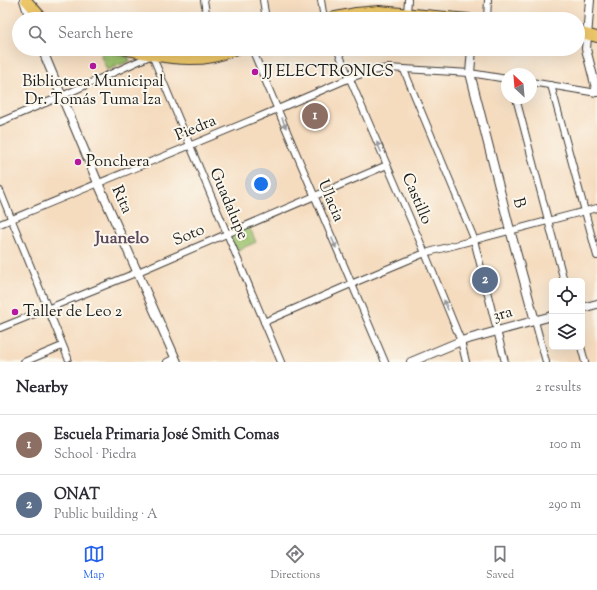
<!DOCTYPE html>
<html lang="en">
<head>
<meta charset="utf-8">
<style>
  body { margin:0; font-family:"Sorts Mill Goudy",serif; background:#f2f2f3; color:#2b2b33 }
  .controls { position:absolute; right:12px; bottom:12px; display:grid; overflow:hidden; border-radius:6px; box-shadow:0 4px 16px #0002 }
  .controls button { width:36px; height:36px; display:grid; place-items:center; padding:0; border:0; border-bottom:1px solid #e1e1e2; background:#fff; color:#2b2b33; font:20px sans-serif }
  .compass { position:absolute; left:501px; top:68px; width:36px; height:36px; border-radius:50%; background:#fff; box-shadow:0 4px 16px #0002; rotate:334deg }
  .you { position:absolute; left:261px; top:184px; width:14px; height:14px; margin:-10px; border:3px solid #fff; border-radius:50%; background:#1a73e8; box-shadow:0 0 0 6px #1a73e833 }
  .badge { display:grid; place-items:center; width:26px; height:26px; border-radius:50%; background:#2563eb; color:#fff; font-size:13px; font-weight:700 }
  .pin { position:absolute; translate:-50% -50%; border:2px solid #fff; box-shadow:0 1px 4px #0006 }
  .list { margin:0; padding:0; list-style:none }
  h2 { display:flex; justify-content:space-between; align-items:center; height:52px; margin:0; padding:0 16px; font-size:17px }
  h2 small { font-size:13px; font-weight:400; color:#7c7c81 }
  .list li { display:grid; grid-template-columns:26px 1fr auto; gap:12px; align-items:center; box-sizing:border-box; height:60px; padding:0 16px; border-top:1px solid #e1e1e2 }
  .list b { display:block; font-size:15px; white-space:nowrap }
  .list p { margin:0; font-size:13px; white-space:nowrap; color:#7c7c81 }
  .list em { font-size:13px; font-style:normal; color:#7c7c81 }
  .icon { flex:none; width:22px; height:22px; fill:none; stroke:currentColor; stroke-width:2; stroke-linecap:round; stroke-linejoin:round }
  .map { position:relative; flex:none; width:597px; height:362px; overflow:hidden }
  .search { position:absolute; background:#fff; box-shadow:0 4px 16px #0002; left:12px; right:12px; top:12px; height:44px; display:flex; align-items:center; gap:10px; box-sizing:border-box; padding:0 14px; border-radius:22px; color:#7c7c81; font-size:15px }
  .sheet { height:172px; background:#fff }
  nav { display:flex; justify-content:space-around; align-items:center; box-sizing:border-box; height:56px; border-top:1px solid #e1e1e2; background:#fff; font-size:11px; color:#7c7c81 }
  nav a { display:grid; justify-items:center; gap:2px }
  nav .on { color:#2563eb }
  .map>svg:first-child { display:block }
</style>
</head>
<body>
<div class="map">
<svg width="597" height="362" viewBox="0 0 597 362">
  <defs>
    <pattern id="park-crowns" width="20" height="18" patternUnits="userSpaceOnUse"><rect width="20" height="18" fill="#9cc26d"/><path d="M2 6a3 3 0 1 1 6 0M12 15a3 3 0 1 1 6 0" fill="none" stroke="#86a65e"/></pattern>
  </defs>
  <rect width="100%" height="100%" fill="#fbf7ec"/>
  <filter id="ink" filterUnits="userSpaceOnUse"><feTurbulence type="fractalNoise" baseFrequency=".025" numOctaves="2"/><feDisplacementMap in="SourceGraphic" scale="8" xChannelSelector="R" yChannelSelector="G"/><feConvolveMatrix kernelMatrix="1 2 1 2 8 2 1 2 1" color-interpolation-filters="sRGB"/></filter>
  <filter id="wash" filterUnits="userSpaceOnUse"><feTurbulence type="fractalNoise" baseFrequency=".012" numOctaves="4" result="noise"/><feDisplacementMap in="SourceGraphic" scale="16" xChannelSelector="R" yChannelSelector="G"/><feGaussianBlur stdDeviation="0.9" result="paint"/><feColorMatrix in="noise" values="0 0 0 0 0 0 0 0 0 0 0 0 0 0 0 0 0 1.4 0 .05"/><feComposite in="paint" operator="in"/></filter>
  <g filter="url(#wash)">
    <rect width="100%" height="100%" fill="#f5dcbf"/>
    <!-- park -->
    <g fill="url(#park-crowns)" stroke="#5c6f44">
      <path d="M102 52 128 56 130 61 107 70 101 56Z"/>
      <path d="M249 226 256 242 236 251 229 235Z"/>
    </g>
  </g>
  <g filter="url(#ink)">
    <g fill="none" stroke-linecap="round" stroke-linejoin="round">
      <!-- minor casing -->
      <g stroke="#3d3934" stroke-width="8">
        <g id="minor">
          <path d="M204 0 207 19"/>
          <path d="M263 0 266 19"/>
          <path d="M321 0 324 19"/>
          <path d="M407 13 408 0"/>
          <path d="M487 19 488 0"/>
          <path d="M252 49 385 362"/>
          <path d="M337 49 425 253 461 341 466 362"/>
          <path d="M404 70 473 236 505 362"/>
          <path d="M531 82 597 93"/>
          <path d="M551 85 597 256"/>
          <path d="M516 98 564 281"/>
          <path d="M0 122 62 96 152 55 281 362"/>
          <path d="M0 191 68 358"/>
          <path d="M0 224C116 175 234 129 350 78L372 71 388 68 470 73 507 79"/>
          <path d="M535 321 546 362"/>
          <path d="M264 322 351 284 425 253 597 208"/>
          <path d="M0 328 138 272 387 165"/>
          <path d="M581 347 585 362"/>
          <path d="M24 362 62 346"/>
          <path d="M167 362 175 358"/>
        </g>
      </g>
      <!-- tertiary casing -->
      <g stroke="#3d3934" stroke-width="10">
        <g id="tertiary">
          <path d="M24 0 30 19"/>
          <path d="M590 0 586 49 597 92"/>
          <path d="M42 49 98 183 177 362"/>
          <path d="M472 49 470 73 509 226 535 321"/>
          <path d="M582 308 597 304"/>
          <path d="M411 362 461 341 552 316"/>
        </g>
      </g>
      <!-- primary casing -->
      <g stroke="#3d3934" stroke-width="12">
        <g id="primary">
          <path d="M26 0 43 19"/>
          <path d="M326 19 356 13 379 11 469 19"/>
          <path d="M578 32 597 37"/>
          <path d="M123 49C152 55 183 63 213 57 221 55 229 52 237 49"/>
        </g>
      </g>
      <!-- minor -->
      <use href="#minor" stroke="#fff" stroke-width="6"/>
      <!-- tertiary -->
      <use href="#tertiary" stroke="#fff" stroke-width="8"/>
      <!-- primary -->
      <use href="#primary" stroke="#ecc669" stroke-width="10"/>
    </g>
    <!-- one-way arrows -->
    <defs><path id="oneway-solid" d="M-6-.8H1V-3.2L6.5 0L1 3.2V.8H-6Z"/></defs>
    <g fill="#999">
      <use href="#oneway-solid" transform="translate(284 123) rotate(68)"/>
      <use href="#oneway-solid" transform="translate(379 147) rotate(-113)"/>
      <use href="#oneway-solid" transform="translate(334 243) rotate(68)"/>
      <use href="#oneway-solid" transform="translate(446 305) rotate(-112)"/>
    </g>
  </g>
  <!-- markers -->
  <g fill="#b5179e" stroke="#fbf7ec" stroke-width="1.5">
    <circle cx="93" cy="66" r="4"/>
    <circle cx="255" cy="72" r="4"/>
    <circle cx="78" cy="162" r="4"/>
    <circle cx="15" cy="312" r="4"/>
  </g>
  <g text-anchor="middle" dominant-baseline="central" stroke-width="4" stroke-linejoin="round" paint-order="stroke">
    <!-- poi labels -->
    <g font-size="16" fill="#1c1c1c" stroke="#fbf7ec" text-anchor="start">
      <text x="263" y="72">JJ ELECTRONICS</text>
      <text x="93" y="82" text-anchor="middle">Biblioteca Municipal<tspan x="93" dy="18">Dr. Tomás Tuma Iza</tspan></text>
      <text x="86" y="162">Ponchera</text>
      <text x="23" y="312">Taller de Leo 2</text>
    </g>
    <!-- street labels -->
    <g font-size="16" fill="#1c1c1c" stroke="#fbf7ec">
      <text transform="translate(196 129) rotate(-23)">Piedra</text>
      <text transform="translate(416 199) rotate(67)">Castillo</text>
      <text transform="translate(121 200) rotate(66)">Rita</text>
      <text transform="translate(330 201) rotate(67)">Ulacia</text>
      <text transform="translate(518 203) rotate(76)">B</text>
      <text transform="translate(228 204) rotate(67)">Guadalupe</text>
      <text transform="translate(189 236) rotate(-23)">Soto</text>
      <text transform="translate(503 315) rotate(-16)">3ra</text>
    </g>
    <!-- neighbourhood labels -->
    <g font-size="17" font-weight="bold" fill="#5c485d" stroke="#fbf7ec">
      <text x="122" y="239">Juanelo</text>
    </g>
  </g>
</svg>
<div class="controls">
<button><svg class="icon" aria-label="locate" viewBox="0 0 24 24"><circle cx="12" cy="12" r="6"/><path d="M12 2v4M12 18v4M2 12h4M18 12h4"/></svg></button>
<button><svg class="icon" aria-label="layers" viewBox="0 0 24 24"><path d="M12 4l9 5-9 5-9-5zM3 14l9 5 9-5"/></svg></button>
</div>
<svg class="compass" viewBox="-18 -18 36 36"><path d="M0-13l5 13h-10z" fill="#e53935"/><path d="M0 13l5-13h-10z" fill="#7c7c81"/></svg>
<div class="you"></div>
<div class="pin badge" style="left:315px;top:116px;background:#8d6e63">1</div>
<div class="pin badge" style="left:485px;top:280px;background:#5c6f8a">2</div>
<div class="search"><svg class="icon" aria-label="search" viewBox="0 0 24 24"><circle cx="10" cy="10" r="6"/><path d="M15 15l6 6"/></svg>Search here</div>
</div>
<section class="sheet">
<h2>Nearby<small>2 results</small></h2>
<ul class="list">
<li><span class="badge" style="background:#8d6e63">1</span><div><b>Escuela Primaria José Smith Comas</b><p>School · Piedra</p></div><em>100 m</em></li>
<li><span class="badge" style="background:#5c6f8a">2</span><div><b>ONAT</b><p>Public building · A</p></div><em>290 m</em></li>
</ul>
</section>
<nav>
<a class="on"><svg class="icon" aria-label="map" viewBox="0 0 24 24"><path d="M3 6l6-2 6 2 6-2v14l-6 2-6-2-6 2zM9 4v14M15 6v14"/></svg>Map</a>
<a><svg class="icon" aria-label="directions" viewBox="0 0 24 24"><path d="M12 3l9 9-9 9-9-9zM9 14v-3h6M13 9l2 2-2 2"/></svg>Directions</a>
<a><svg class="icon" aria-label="saved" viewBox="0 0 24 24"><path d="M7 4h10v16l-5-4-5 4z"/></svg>Saved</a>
</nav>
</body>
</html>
